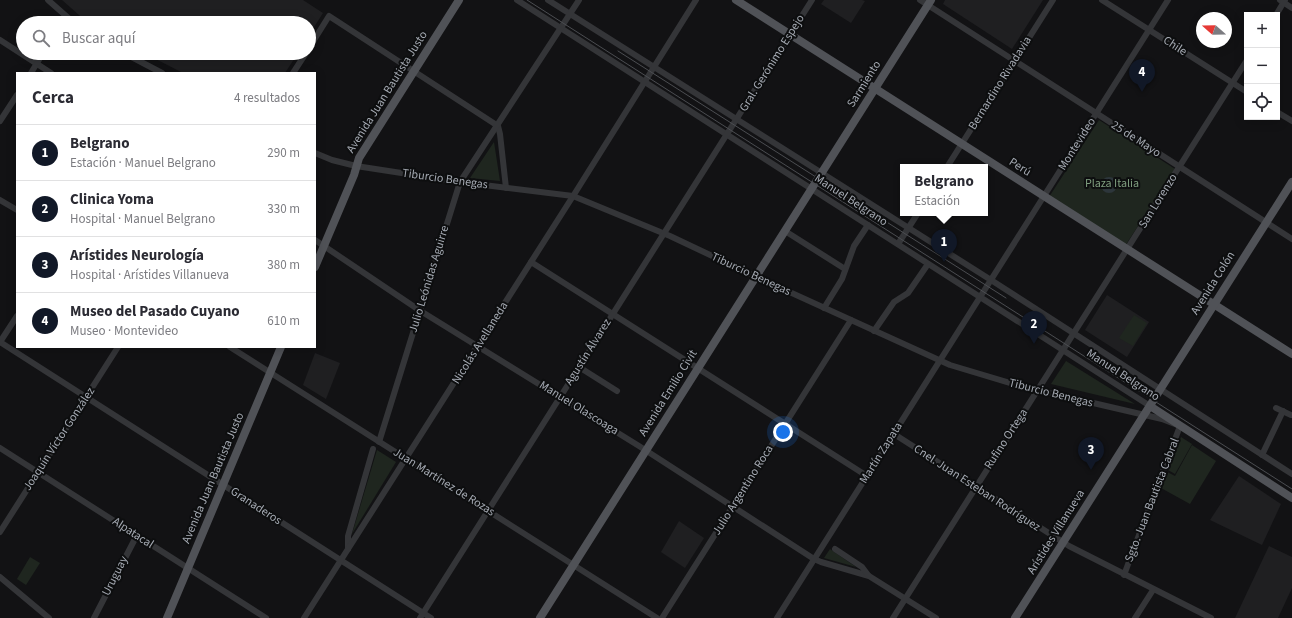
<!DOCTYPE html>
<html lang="es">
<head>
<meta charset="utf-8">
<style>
  body { margin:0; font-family:"Source Sans 3",sans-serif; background:#f7f7f7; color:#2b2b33 }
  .controls { position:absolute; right:12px; top:12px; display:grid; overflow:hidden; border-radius:0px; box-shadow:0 2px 10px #0003 }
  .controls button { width:36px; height:36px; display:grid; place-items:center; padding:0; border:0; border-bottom:1px solid #e1e1e2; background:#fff; color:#2b2b33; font:20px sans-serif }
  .compass { position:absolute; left:1196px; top:12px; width:36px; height:36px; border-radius:50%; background:#fff; box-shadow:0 2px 10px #0003; rotate:290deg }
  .you { position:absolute; left:783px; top:432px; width:14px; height:14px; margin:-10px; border:3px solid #fff; border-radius:50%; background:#1a73e8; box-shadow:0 0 0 6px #1a73e833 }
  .badge { display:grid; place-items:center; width:26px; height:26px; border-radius:50%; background:#111827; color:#fff; font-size:13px; font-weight:700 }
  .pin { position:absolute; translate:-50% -33px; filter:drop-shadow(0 1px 2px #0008) }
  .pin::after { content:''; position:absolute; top:21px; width:14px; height:12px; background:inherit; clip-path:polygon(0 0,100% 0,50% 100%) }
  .popup { position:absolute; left:900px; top:164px; width:88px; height:52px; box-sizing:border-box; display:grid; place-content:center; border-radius:0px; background:#fff; filter:drop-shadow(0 1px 3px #0005); font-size:13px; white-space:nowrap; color:#7c7c81 }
  .popup b { font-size:15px; color:#2b2b33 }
  .popup::after { content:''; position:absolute; left:50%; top:100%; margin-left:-8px; border:8px solid transparent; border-top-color:#fff }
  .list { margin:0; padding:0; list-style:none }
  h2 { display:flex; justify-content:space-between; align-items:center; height:52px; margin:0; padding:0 16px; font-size:17px }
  h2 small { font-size:13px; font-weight:400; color:#7c7c81 }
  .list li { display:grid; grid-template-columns:26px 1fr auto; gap:12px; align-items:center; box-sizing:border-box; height:56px; padding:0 16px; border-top:1px solid #e1e1e2 }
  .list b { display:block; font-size:15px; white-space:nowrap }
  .list p { margin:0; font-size:13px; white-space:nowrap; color:#7c7c81 }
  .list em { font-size:13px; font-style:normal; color:#7c7c81 }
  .icon { flex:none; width:22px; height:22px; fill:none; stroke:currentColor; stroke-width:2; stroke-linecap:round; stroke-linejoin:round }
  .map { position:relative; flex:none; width:1292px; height:618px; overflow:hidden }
  .search { position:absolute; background:#fff; box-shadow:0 2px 10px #0003; left:16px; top:16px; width:300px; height:44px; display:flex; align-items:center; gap:10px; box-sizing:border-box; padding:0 14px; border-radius:22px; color:#7c7c81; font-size:15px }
  .panel { position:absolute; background:#fff; box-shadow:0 2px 10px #0003; left:16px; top:72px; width:300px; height:276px; border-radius:0px }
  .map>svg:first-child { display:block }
</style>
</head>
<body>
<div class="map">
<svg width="1292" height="618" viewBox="0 0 1292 618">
  <rect width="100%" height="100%" fill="#121214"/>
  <!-- built -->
  <g fill="#1f1f21">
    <path d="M62 0H303L323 13 309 35V23H88Z"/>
    <path d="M824 0H862L865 1 851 23 821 4Z"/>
    <path d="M945 0H1043L1012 49 943 4Z"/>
    <path d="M144 53H298L285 73H183Z"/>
    <path d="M1107 295 1149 322 1127 357 1085 330Z"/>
    <path d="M315 353 340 363 326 399 303 385Z"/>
    <path d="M1239 476 1281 504 1262 545 1210 520Z"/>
    <path d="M679 521 704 538 685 568 661 552Z"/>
    <path d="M1269 546 1292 557V588L1278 618H1235Z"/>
  </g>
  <!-- green -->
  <g fill="#1f261f">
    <path d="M1099 120 1175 169 1125 246 1049 197Z"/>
    <path d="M494 142 500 181 470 178Z"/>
    <path d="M1134 315 1147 323 1133 346 1119 338Z"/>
    <path d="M1066 361 1135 404 1051 384Z"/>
    <path d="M1181 437 1192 444 1175 474 1168 470Z"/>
    <path d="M1192 445 1216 461 1190 504 1161 488 1167 472 1175 476Z"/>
    <path d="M377 450 396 462 352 534Z"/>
    <path d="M830 549 856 567 824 558Z"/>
    <path d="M30 557 40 563 26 585 17 579Z"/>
  </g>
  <!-- water -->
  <circle fill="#2d363b" cx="1109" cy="185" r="8"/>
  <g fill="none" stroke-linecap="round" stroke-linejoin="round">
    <!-- minor -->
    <g stroke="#343538" stroke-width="6">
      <path d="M48 0 74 23"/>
      <path d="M517 0 1150 406"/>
      <path d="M548 0 991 280 1292 474"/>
      <path d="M920 0 1292 239"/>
      <path d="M1102 0 1247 92"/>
      <path d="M1280 0 1292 8"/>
      <path d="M1276 15 1285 0"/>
      <path d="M0 40 51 73"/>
      <path d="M309 48 329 16 498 126 500 134 506 188"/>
      <path d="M124 53 162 73"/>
      <path d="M31 73 43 53"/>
      <path d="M293 73 306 53"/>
      <path d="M1277 112 1292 121"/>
      <path d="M0 121 17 95"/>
      <path d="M315 153 332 160 356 166 460 182 573 196 670 236 763 280 950 365 1020 386 1162 419 1180 426 1124 575"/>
      <path d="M947 167 1053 0"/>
      <path d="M0 200 17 210"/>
      <path d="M785 231 845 269"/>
      <path d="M315 240 419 310 639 446 814 559 821 562 869 576 936 618"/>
      <path d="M898 244 918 213"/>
      <path d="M531 262 867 476"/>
      <path d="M824 308 842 279 854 246 868 225"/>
      <path d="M874 331 894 302 908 293 928 264"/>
      <path d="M0 342 431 618"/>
      <path d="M0 342 17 316"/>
      <path d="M230 347 657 618"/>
      <path d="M579 367 617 391"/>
      <path d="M1276 408 1291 415"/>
      <path d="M894 434 1069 546 1211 618"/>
      <path d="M379 442 460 182 579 0"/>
      <path d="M0 448 266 618"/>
      <path d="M1262 455 1283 411"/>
      <path d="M0 532 118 347"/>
      <path d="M348 549V536L373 449"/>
      <path d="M835 549 862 567 868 575"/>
      <path d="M0 577 49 618"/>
      <path d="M94 618 137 535"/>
      <path d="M304 618 575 193 696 0"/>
      <path d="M420 618 812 0"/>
      <path d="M662 618 851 320"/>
      <path d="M777 618 1168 0"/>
      <path d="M893 618 1247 60"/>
      <path d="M1135 618 1153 590"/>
    </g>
    <!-- major -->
    <g stroke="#505257" stroke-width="8">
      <path d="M736 0 1292 354"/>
      <path d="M315 267 354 175 359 158 459 0"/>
      <path d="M1150 406 1292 498"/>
      <path d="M167 618 281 347"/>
      <path d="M540 618 931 0"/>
      <path d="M1015 618 1292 182"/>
    </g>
    <!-- tram -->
    <g stroke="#4b4d51" stroke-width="1">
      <path d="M527 0 1292 489"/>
      <path d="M618 51 1006 298"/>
    </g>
  </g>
  <g text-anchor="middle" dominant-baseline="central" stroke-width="4" stroke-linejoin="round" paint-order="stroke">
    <!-- street labels -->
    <g font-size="12" fill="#a5aab3" stroke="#0d0e0f">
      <text transform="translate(1175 46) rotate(33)">Chile</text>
      <text transform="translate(772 63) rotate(-58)">Gral. Gerónimo Espejo</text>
      <text transform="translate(1000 83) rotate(-58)">Bernardino Rivadavia</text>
      <text transform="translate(864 84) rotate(-58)">Sarmiento</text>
      <text transform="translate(387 92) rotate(-58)">Avenida Juan Bautista Justo</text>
      <text transform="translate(1136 139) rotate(33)">25 de Mayo</text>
      <text transform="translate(1077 144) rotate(-58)">Montevideo</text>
      <text transform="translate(1020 167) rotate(32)">Perú</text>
      <text transform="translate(445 179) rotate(8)">Tiburcio Benegas</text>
      <text transform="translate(851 200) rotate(33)">Manuel Belgrano</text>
      <text transform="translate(1158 201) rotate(-58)">San Lorenzo</text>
      <text transform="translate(751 274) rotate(25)">Tiburcio Benegas</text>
      <text transform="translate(429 279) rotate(-73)">Julio Leónidas Aguirre</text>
      <text transform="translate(1213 283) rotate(-58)">Avenida Colón</text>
      <text transform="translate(480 343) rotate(-58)">Nicolás Avellaneda</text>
      <text transform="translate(588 352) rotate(-58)">Agustín Álvarez</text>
      <text transform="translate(1123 375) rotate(33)">Manuel Belgrano</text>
      <text transform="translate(668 393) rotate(-58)">Avenida Emilio Civit</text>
      <text transform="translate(1051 393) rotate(14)">Tiburcio Benegas</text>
      <text transform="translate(579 408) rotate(32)">Manuel Olascoaga</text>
      <text transform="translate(59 439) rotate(-57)">Joaquín Víctor González</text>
      <text transform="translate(1006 439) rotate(-57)">Rufino Ortega</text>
      <text transform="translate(881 453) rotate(-58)">Martín Zapata</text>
      <text transform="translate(213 478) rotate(-67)">Avenida Juan Bautista Justo</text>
      <text transform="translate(444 482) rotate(32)">Juan Martínez de Rozas</text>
      <text transform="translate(977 488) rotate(33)">Cnel. Juan Esteban Rodríguez</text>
      <text transform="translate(743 490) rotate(-58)">Julio Argentino Roca</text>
      <text transform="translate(1152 500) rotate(-69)">Sgto. Juan Bautista Cabral</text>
      <text transform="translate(256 506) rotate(33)">Granaderos</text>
      <text transform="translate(1056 532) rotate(-58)">Arístides Villanueva</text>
      <text transform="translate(133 533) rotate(33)">Alpatacal</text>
      <text transform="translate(115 576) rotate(-63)">Uruguay</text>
    </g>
    <!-- park labels -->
    <g font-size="12" fill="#7e9d7e" stroke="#0d0e0f">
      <text x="1112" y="183">Plaza Italia</text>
    </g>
  </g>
</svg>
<div class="controls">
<button>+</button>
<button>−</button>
<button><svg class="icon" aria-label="locate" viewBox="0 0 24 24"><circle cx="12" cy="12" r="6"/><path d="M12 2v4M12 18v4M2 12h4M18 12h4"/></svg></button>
</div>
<svg class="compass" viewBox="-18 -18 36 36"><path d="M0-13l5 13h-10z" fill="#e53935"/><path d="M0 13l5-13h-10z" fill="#7c7c81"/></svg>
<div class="you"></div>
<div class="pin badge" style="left:944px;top:262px">1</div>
<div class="popup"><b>Belgrano</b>Estación</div>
<div class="pin badge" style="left:1034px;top:344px">2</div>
<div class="pin badge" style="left:1091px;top:470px">3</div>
<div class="pin badge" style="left:1142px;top:92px">4</div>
<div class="search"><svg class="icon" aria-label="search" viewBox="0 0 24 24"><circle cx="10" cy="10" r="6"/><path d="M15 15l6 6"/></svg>Buscar aquí</div>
<section class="panel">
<h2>Cerca<small>4 resultados</small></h2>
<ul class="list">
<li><span class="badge">1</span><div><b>Belgrano</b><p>Estación · Manuel Belgrano</p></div><em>290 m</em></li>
<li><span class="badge">2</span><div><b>Clinica Yoma</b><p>Hospital · Manuel Belgrano</p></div><em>330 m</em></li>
<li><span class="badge">3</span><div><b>Arístides Neurología</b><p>Hospital · Arístides Villanueva</p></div><em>380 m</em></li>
<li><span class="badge">4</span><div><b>Museo del Pasado Cuyano</b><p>Museo · Montevideo</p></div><em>610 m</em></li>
</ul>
</section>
</div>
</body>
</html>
